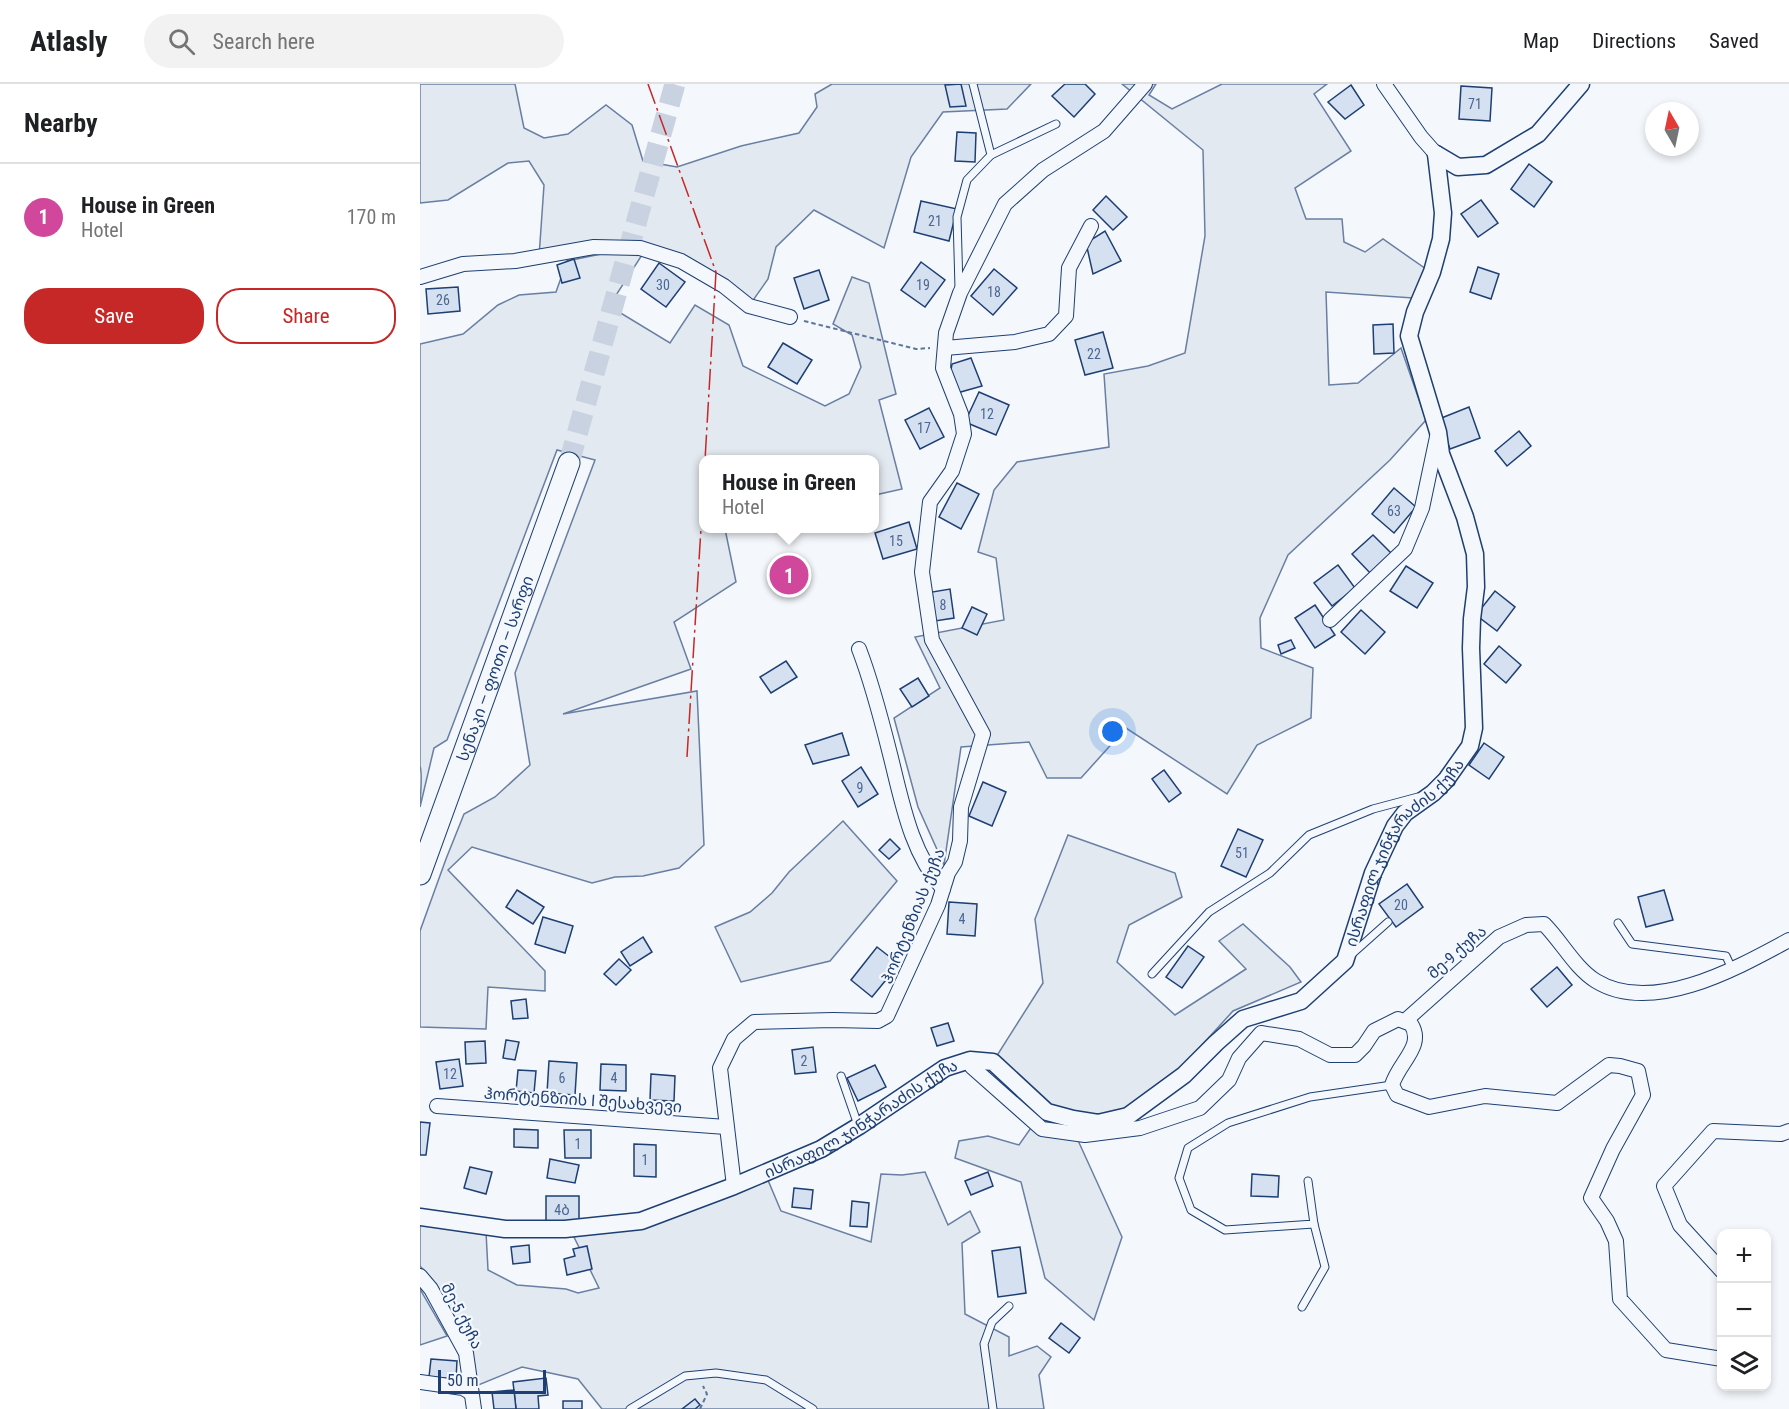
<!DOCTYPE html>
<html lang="en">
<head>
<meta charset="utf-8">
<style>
  body { margin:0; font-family:"Roboto Condensed","Noto Sans Georgian",sans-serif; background:#f2f2f2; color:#202124 }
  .controls { position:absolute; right:18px; bottom:18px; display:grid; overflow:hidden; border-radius:12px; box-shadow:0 3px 9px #0003 }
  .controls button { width:54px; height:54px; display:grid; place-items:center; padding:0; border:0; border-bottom:2px solid #e0e0e0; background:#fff; color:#202124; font:30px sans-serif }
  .compass { position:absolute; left:1225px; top:18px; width:54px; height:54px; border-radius:50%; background:#fff; box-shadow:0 3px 9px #0003; rotate:351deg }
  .scale { position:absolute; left:18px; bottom:15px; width:108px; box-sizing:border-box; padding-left:6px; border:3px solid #1d3f73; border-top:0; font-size:16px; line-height:21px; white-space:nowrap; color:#1d3f73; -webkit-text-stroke:4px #f4f7fb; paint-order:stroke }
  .you { position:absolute; left:693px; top:648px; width:21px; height:21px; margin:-15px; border:4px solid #fff; border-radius:50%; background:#1a73e8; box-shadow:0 0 0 9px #1a73e833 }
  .badge { display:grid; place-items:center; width:39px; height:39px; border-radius:50%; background:#c62828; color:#fff; font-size:20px; font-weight:700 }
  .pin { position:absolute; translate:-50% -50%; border:3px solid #fff; box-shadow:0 2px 6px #0006 }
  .popup { position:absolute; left:279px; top:371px; width:180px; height:78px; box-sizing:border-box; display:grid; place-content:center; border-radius:12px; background:#fff; filter:drop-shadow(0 2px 4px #0005); font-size:20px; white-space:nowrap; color:#757577 }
  .popup b { font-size:22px; color:#202124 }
  .popup::after { content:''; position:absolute; left:50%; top:100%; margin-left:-12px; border:12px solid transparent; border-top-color:#fff }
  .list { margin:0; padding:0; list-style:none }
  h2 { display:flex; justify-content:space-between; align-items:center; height:78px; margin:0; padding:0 24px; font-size:26px }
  h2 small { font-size:20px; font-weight:400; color:#757577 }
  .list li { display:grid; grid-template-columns:39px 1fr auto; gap:18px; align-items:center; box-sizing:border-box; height:108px; padding:0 24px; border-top:2px solid #e0e0e0 }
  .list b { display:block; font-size:22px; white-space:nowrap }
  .list p { margin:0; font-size:20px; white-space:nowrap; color:#757577 }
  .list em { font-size:20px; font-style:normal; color:#757577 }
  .actions { display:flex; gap:12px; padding:18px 24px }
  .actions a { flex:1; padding:14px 0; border:2px solid #c62828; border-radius:24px; text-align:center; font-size:21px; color:#c62828 }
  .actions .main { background:#c62828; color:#fff }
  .icon { flex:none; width:33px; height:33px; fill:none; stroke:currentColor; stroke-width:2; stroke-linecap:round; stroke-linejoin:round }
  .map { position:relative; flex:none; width:1369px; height:1325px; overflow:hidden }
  header { display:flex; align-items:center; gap:36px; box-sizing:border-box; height:84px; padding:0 30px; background:#fff; border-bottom:2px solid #e0e0e0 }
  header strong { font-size:28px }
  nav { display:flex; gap:33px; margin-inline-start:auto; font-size:21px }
  .search { width:420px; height:54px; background:#f2f2f2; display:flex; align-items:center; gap:15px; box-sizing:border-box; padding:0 21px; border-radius:33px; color:#757577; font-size:22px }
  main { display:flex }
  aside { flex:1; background:#fff }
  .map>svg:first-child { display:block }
</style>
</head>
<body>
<header>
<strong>Atlasly</strong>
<div class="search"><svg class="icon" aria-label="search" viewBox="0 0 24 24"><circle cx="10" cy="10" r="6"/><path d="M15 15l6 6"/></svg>Search here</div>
<nav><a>Map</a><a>Directions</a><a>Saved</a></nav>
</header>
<main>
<aside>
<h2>Nearby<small></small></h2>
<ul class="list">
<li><span class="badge" style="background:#d1479c">1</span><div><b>House in Green</b><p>Hotel</p></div><em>170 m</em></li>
</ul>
<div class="actions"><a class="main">Save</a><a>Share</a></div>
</aside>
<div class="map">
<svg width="1369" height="1325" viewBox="0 0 1369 1325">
  <rect width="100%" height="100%" fill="#f4f7fb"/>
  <!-- green -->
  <g fill="#e3e9f0" stroke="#687fa3" stroke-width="1.5">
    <path d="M0 0H95L104 44 124 54 148 50 186 21 212 41 223 77 257 83 321 62 379 49 397 23 395 10 412 0H611L587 25 523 28 491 73 464 164 394 126 356 163 348 195 329 222 304 202 220 164 119 173 124 101 109 77 88 79 28 116 0 119Z"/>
    <path d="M702 0H736L729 11 752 25 802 0H907L894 10 931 67 875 104 886 135H922L924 158 945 168 963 155 1006 185 993 214 906 208 909 301 938 299 981 264 1006 336 970 376 868 471 840 534 841 564 893 584 891 634 837 661 807 710 706 644 661 694H627L609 658 541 663 524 781 498 723 474 634 520 604 495 553 584 536 576 474 558 468 574 406 597 378 689 363 684 290 728 282 765 269 785 152 783 66Z"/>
    <path d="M186 169 222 171 189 222 250 259 275 221 309 241 323 282 405 322 429 310 441 283 432 251 413 240 432 193 449 199 476 310 459 316 482 405 455 411 454 376H284V444L305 445 316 498 254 538 271 585 143 630 277 607 284 761 259 784 223 792 195 793 172 799 52 763 28 786 125 887V907L68 903 66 945 0 943V847L26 775 44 730 75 713 110 681 95 589 175 376 137 366 27 656 14 664 0 723C0 712 3 691 0 682V260L43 250 78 221 99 211 136 208 147 177Z"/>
    <path d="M423 737 477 797 410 877 321 898 295 843 330 828 352 809 369 788Z"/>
    <path d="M648 751 755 789 762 813 709 841 697 878 755 931 826 885 799 857 823 840 870 883 881 898 813 927 761 984 703 1028 675 1032 632 1023 576 973 623 899 615 835Z"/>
    <path d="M620 1031 651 1041 702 1153 674 1236 625 1194 601 1098 535 1074 539 1057 568 1052 599 1061Z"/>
    <path d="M505 1088 528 1141 550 1127 560 1148 542 1159 545 1230 589 1253V1272L617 1262 631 1273 619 1291 624 1325H182L158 1295 102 1283 56 1302 51 1262 16 1200 0 1182V1141L66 1148 68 1186 97 1201 146 1205 158 1209 179 1204 152 1149 347 1094 361 1127 451 1158 461 1090 482 1091Z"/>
    <path d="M0 1205 27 1252 0 1261Z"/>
  </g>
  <!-- building -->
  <g fill="#d5e0f0" stroke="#1d3f73" stroke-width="1.5">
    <path d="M541 0 546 22 530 23 525 1Z"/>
    <path d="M645 0H665L675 10 654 33 632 12Z"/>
    <path d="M931 1 944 21 925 35 908 18Z"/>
    <path d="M1041 2 1072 4 1070 37 1039 35Z"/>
    <path d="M537 48 556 49 555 78 535 77Z"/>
    <path d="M1109 80 1132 98 1114 123 1091 105Z"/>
    <path d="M686 112 707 133 693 146 673 126Z"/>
    <path d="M1061 116 1078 139 1058 153 1041 130Z"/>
    <path d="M501 117 537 125 529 157 494 148Z"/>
    <path d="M685 147 701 177 673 190 666 159Z"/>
    <path d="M154 175 160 194 142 199 137 181Z"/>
    <path d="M501 178 525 196 505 223 481 206Z"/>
    <path d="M239 179 265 198 246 223 221 205Z"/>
    <path d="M1058 183 1079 190 1071 215 1050 208Z"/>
    <path d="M574 185 597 204 573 231 551 212Z"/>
    <path d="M399 186 409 216 384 225 374 194Z"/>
    <path d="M38 203 40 227 8 230 6 205Z"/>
    <path d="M973 240 974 269 954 270 953 241Z"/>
    <path d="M683 248 693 284 665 291 655 256Z"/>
    <path d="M363 259 392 276 377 300 348 283Z"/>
    <path d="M551 274 562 302 537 309 530 292 532 280Z"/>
    <path d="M559 308 589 321 576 351 545 338Z"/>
    <path d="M1049 323 1060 354 1030 365 1019 335Z"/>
    <path d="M509 324 524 353 500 365 485 336Z"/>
    <path d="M1099 347 1111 362 1087 382 1075 367Z"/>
    <path d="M537 399 559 410 541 445 519 433Z"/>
    <path d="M974 404 996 423 974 449 952 430Z"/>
    <path d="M489 438 497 465 463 475 455 449Z"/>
    <path d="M953 451 972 470 951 490 932 470Z"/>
    <path d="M371 470 390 495 367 512 348 487Z"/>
    <path d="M918 481 935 504 912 522 894 499Z"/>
    <path d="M986 482 1013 499 997 524 970 507Z"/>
    <path d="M530 505 534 534 515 537 512 508Z"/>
    <path d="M1075 507 1095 523 1077 547 1056 531Z"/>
    <path d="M895 521 915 551 895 564 875 534Z"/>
    <path d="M552 523 567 530 557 551 542 544Z"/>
    <path d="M941 526 965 548 945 570 921 548Z"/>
    <path d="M871 556 875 564 861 570 858 561Z"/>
    <path d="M1079 562 1101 581 1086 599 1064 580Z"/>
    <path d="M366 577 377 593 351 609 340 593Z"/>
    <path d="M498 594 509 612 492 623 480 605Z"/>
    <path d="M422 649 429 671 393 680 385 661Z"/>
    <path d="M1064 659 1084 673 1069 695 1049 681Z"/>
    <path d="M441 683 458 710 438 723 422 697Z"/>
    <path d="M744 686 761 709 749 718 732 695Z"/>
    <path d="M563 698 586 708 572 742 549 732Z"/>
    <path d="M818 745 843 756 826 793 801 782Z"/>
    <path d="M470 755 480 765 469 775 459 766Z"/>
    <path d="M987 800 1003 823 976 843 959 820Z"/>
    <path d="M97 806 124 823 113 840 86 823Z"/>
    <path d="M1244 806 1253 836 1226 843 1218 813Z"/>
    <path d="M529 818 557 820 555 852 527 850Z"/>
    <path d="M123 833 153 842 145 869 115 860Z"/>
    <path d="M223 853 232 868 210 882 201 868Z"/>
    <path d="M768 862 784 873 762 904 746 893Z"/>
    <path d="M457 863 479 880 452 913 431 896Z"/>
    <path d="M199 875 211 886 196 901 184 890Z"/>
    <path d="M1137 883 1152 901 1127 923 1111 905Z"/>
    <path d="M106 915 108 934 93 935 91 917Z"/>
    <path d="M528 939 534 957 517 962 511 944Z"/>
    <path d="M86 956 99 958 95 976 83 974Z"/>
    <path d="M65 957 66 979 46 980 45 958Z"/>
    <path d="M393 963 396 988 375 990 372 966Z"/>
    <path d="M39 975 43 1002 20 1005 16 978Z"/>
    <path d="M129 977 157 979 155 1011 127 1009Z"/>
    <path d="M181 980 206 981V1007L180 1006Z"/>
    <path d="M455 981 466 1003 438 1017 427 994Z"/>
    <path d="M98 986 116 987 114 1009 96 1007Z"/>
    <path d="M231 990 255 992 254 1017 230 1016Z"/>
    <path d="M0 1038 10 1039 6 1071H0Z"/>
    <path d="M94 1045 118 1046V1064L94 1063Z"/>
    <path d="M144 1046H171V1074H145Z"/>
    <path d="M214 1060 236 1061V1093L214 1092Z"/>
    <path d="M130 1075 159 1081 155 1099 127 1094Z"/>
    <path d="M50 1083 72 1088 66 1110 44 1104Z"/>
    <path d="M568 1088 573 1102 551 1111 545 1097Z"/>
    <path d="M832 1090 859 1092 858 1113 831 1112Z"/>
    <path d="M374 1104 393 1106 391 1125 372 1123Z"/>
    <rect x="126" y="1112" width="33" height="28"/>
    <path d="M432 1117 449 1119 447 1143 430 1142Z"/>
    <path d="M109 1161 110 1178 93 1180 91 1163Z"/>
    <path d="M167 1162 172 1185 147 1191 144 1175 155 1172 153 1165Z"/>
    <path d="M600 1163 606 1209 578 1213 572 1167Z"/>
    <path d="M641 1239 660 1254 649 1269 629 1254Z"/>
    <path d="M11 1275 37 1277 36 1295 9 1293Z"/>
    <path d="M126 1294 128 1311 118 1312 119 1325H96L93 1298Z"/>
    <path d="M94 1306 96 1325H74L72 1308Z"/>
    <path d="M275 1315 280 1321 275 1325H262Z"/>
    <rect x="143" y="1317" width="19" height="8"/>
  </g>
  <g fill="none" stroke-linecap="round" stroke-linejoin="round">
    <!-- trunk-tunnel -->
    <path stroke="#c9d2e0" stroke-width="21" stroke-dasharray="21 10" stroke-linecap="butt" d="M149 379 255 0"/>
    <!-- service casing -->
    <g stroke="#1d3f73" stroke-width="9">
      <g id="service">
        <path d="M553 0 571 71"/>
        <path d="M539 204 537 133 547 96 571 71 636 40"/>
        <path d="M1198 839 1212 860 1306 872 1313 887"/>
        <path d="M931 871 968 838"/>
        <path d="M732 890 789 828 850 789 889 751 953 725 998 713"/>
        <path d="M421 992 438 1041"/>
        <path d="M242 1038V1021"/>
        <path d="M888 1097 894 1140 805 1146 771 1126 759 1094 768 1064 808 1039 890 1013 972 1001"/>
        <path d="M882 1223 905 1183 894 1140"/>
        <path d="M210 1325 265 1292 296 1289 346 1296 393 1325"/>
        <path d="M573 1325 564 1260 572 1238 589 1222"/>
      </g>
    </g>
    <!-- minor casing -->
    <g stroke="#1d3f73" stroke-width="16">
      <g id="minor">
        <path d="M964 0 1001 53 1016 70"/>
        <path d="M0 193 43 180 95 177 174 163 220 164 261 177 304 202 329 222 370 233"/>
        <path d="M525 264 595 258 629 250 646 232 649 184 671 142"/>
        <path d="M910 536 985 465 1002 424 1017 353"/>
        <path d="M439 565C452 599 461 634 470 670 482 717 490 767 523 805"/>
        <path d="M985 937 1079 853 1106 841 1124 840C1142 858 1155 884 1176 897 1233 932 1319 883 1369 856"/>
        <path d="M550 976 552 983 622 1045 665 1051 720 1044 780 1024 809 996 819 974 841 949 879 955 910 971H935L944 962 954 947 978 935 991 940C1005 962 979 978 972 1001L977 1011 1009 1023 1065 1012 1137 1019 1189 981 1200 982 1218 987 1223 1011 1193 1065 1171 1114 1187 1137 1196 1157 1200 1215 1246 1266 1302 1275"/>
        <path d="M17 1022 306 1043"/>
        <path d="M314 1102 300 984 314 955 334 938 413 936 458 937 467 932 518 821 528 789 535 778 540 757 541 723 563 650 512 556 502 488 510 418 532 387 544 350 541 330 523 284 526 249 540 209 585 120 623 86 684 47 725 0"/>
        <path d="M1302 1187 1260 1141 1244 1102 1293 1047 1361 1050 1369 1047"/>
        <path d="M0 1192 11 1205 46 1269 54 1325"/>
        <path d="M0 1298 43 1304 51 1309"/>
      </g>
    </g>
    <!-- tertiary casing -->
    <g stroke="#1d3f73" stroke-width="19">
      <g id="tertiary">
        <path d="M1016 70 1038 83 1066 81 1118 50 1161 0"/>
        <path id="s1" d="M0 1133 85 1145H145L221 1137 314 1102 401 1065 439 1042 525 984 550 976 573 978 627 1028 653 1035 678 1039 708 1032 764 991 796 959 823 935 881 917 925 877 953 789 975 742 985 729 1013 709 1026 696 1050 662 1054 644 1051 564 1052 535 1056 503 1055 470 1045 433 1021 370 1018 348 989 252 995 228 1012 188 1021 155 1023 129 1016 70"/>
      </g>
    </g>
    <!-- trunk casing -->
    <g stroke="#1d3f73" stroke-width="23">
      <g id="trunk">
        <path id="s2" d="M0 790 149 379"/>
      </g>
    </g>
    <!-- path -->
    <g stroke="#5e769c" stroke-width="2" stroke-dasharray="4.5 3" stroke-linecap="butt">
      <path d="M384 237 496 265 510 264"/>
      <path d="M280 1325 287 1310 283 1302"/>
    </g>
    <!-- service -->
    <use href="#service" stroke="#f4f7fb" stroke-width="7"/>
    <!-- minor -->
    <use href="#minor" stroke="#f4f7fb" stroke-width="14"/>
    <!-- tertiary -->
    <use href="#tertiary" stroke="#f4f7fb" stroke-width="16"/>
    <!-- trunk -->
    <use href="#trunk" stroke="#f4f7fb" stroke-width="21"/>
    <!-- power -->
    <g stroke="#c62828" stroke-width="1.5" stroke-dasharray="21 4.5 3 4.5" stroke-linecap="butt">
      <path d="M228 0 296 188 285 376"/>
      <path d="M267 673 284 395"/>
    </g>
  </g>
  <g text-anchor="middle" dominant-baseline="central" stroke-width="4.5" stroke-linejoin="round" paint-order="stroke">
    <!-- number labels -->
    <g font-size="14" fill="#4b6792">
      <text x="1055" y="20">71</text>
      <text x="515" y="137">21</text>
      <text x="243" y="201">30</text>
      <text x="503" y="201">19</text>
      <text x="574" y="208">18</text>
      <text x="23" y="216">26</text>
      <text x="674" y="270">22</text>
      <text x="567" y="330">12</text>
      <text x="504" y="344">17</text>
      <text x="974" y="427">63</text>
      <text x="476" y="457">15</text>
      <text x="523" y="521">8</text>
      <text x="440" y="704">9</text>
      <text x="822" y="769">51</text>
      <text x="981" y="821">20</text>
      <text x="542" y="835">4</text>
      <text x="384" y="977">2</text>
      <text x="30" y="990">12</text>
      <text x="142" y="994">6</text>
      <text x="194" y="994">4</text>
      <text x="158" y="1060">1</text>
      <text x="225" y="1076">1</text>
      <text x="142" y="1126">4ბ</text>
    </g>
    <!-- street labels -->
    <g font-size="16" fill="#1d3f73" stroke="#f4f7fb">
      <text stroke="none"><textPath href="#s2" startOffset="219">სენაკი — ფოთი — სარფი</textPath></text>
      <text stroke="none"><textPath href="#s1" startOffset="1168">ისრაფილ ჯინჭარაძის ქუჩა</textPath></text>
      <text transform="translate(493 832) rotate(-68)">ჰორტენზიას ქუჩა</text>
      <text transform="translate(1037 868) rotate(-41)">მე-9 ქუჩა</text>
      <text transform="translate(163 1016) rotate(4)">ჰორტენზიის I შესახვევი</text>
      <text stroke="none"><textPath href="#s1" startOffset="466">ისრაფილ ჯინჭარაძის ქუჩა</textPath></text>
      <text transform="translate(42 1232) rotate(63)">მე-5 ქუჩა</text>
    </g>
  </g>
</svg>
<div class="controls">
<button>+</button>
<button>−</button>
<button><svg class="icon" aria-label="layers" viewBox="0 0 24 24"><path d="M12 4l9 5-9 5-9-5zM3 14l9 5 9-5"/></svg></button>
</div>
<svg class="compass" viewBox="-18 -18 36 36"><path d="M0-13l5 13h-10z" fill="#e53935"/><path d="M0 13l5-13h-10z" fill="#757577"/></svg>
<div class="scale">50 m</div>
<div class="you"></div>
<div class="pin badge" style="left:369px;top:491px;background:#d1479c">1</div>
<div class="popup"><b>House in Green</b>Hotel</div>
</div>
</main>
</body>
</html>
